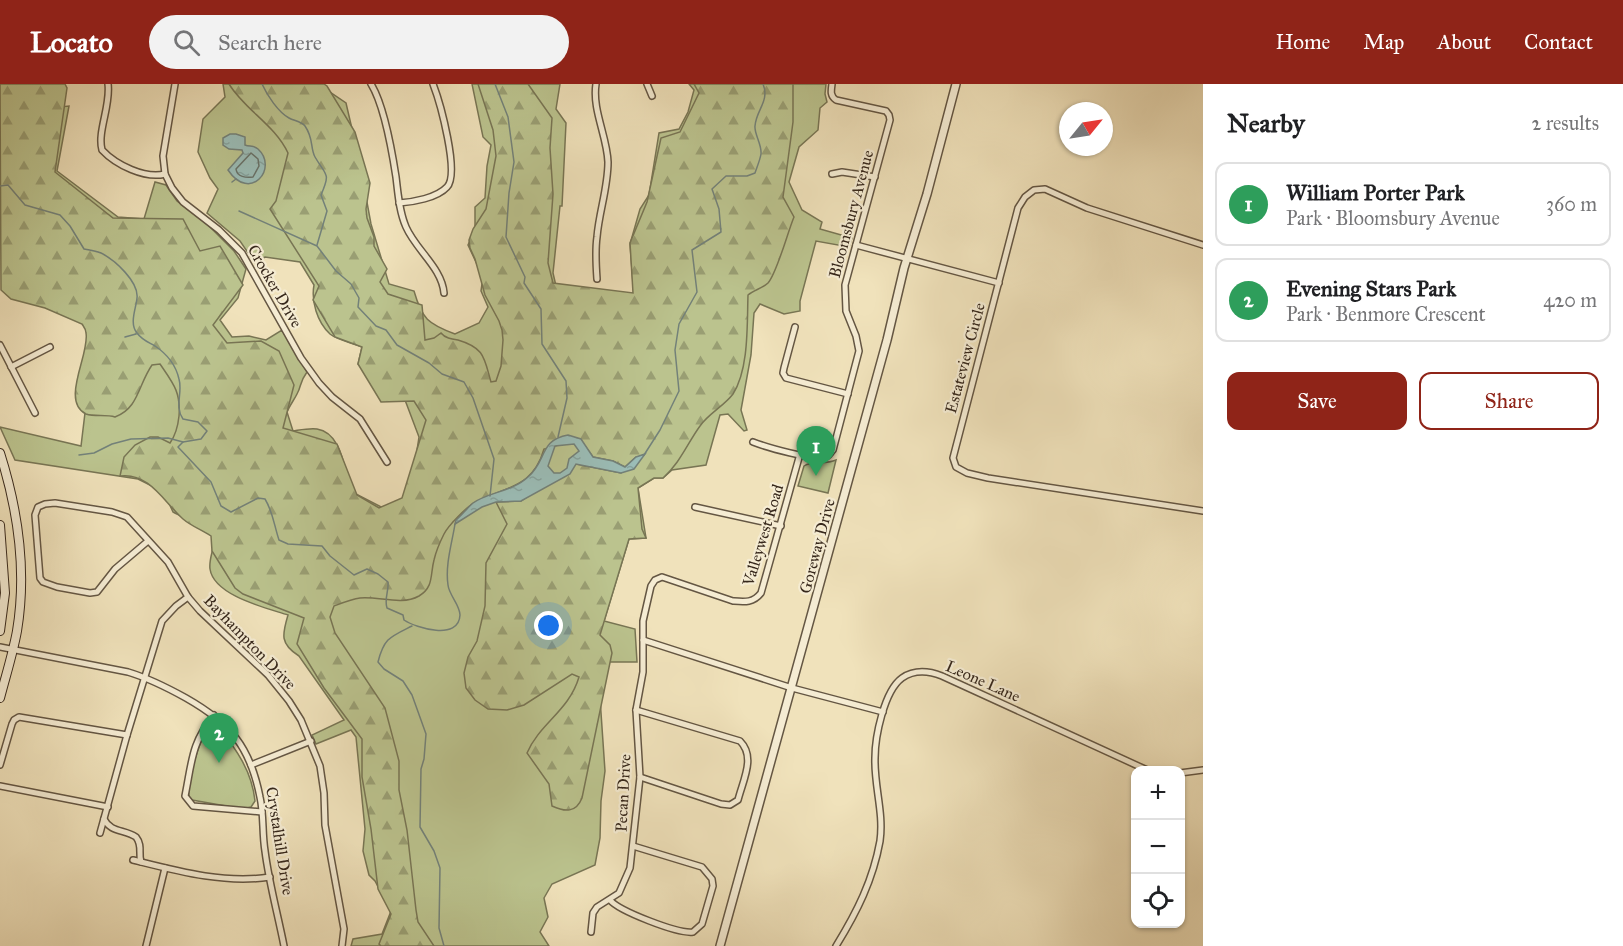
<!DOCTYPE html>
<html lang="en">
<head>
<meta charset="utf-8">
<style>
  body { margin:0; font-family:"IM FELL Great Primer",serif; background:#f2f2f2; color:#202124 }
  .controls { position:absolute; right:18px; bottom:18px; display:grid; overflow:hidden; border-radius:12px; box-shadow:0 2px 4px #0004 }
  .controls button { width:54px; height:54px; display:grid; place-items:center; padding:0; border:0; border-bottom:2px solid #e0e0e0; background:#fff; color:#202124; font:30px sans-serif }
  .compass { position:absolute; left:1059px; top:18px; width:54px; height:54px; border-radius:50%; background:#fff; box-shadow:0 2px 4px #0004; rotate:60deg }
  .you { position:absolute; left:549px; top:542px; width:21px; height:21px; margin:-15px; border:4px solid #fff; border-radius:50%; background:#1a73e8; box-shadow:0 0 0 9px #1a73e833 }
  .badge { display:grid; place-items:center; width:39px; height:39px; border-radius:50%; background:#8f2418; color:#fff; font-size:20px; font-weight:700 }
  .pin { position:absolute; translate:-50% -50px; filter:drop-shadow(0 2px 3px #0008) }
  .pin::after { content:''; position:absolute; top:32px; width:21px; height:18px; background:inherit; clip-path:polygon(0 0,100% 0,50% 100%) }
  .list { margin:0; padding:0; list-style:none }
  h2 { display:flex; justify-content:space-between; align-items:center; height:78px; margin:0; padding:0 24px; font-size:26px }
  h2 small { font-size:20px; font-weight:400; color:#757577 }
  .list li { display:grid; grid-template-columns:39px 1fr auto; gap:18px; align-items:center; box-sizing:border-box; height:84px; margin:0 12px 12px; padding:0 12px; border:2px solid #e0e0e0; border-radius:12px }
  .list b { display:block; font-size:22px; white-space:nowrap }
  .list p { margin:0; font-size:20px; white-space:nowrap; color:#757577 }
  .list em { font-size:20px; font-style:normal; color:#757577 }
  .actions { display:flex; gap:12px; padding:18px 24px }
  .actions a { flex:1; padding:14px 0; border:2px solid #8f2418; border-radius:12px; text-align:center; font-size:21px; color:#8f2418 }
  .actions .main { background:#8f2418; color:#fff }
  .icon { flex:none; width:33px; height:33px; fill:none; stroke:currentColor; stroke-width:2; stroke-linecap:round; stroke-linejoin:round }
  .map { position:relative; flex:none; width:1203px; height:862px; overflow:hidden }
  header { display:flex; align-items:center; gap:36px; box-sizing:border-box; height:84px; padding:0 30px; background:#8f2418; color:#fff }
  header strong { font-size:28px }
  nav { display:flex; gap:33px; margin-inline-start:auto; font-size:21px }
  .search { width:420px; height:54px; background:#f2f2f2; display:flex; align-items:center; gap:15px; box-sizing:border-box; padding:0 21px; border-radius:33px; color:#757577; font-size:22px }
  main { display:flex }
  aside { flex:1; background:#fff }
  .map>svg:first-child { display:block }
</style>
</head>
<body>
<header>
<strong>Locato</strong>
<div class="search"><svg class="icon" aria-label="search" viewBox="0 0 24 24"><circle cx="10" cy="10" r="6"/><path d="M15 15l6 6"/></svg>Search here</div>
<nav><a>Home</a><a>Map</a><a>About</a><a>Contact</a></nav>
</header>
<main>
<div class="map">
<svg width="1203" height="862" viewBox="0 0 1203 862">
  <defs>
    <pattern id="forest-firs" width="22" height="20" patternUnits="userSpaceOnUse" patternTransform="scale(1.5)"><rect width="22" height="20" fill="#bbc38e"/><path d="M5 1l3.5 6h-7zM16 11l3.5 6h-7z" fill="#999e73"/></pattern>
    <pattern id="water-ripples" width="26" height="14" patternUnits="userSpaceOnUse" patternTransform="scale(1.5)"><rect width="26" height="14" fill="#9bbdb7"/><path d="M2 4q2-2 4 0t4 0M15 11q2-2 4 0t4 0" fill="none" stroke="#86a29d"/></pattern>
  </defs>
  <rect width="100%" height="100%" fill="#f0e2bb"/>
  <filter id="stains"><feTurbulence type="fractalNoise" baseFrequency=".00333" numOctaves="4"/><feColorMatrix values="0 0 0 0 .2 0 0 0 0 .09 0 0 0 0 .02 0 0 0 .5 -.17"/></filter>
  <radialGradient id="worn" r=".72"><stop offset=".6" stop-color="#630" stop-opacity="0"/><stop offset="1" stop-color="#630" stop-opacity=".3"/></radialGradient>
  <!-- green -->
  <g fill="#bbc38e" stroke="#787554" stroke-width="1.5">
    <path d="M223 0H318L346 19 359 75 371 140 389 200 414 207C422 235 428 240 455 250L479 239 488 223 481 207 483 193 468 161 475 146V123L485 114 487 82 491 61 483 53 472 0H560L556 25 566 39 562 122H560L553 189 556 202 634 213 630 160 640 125 649 111 659 49 679 45 688 28 694 6 689 0H826L825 10 827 18 820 24 818 46 799 63 789 98 802 126 822 138 820 145 852 154 849 163 816 157 800 217V227L784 230 760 220 754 229 751 271 741 326 747 346 744 347 728 330 720 331 706 381 672 386 663 394H654L638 404 646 454 629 455 604 537 635 545 637 578H609L600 614 605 687 601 717 600 754 595 781 552 800 544 814 548 833 540 848 549 862H351L353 855 382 850 391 827 375 797 369 791 363 767 365 745 356 653 351 646 316 660 312 651 344 636 299 572C280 560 282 551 288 531 267 524 214 512 210 485 208 470 221 457 207 444 201 439 182 433 173 428L164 408 138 395 15 376 0 343 81 362 96 237 0 29 69 22 57 87 118 133 144 135 155 98 166 101 177 117 207 140 234 167 246 185 238 214 220 236 232 253 249 252 266 256 282 246 307 288C299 299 302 301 297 310 294 316 290 321 287 328L293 347C300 346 309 344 317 345 343 349 344 388 352 408L391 428 410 412 419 353 405 316 358 280 362 263C353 259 337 256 330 250 317 238 311 217 314 201L300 178 265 173 255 179 240 157 207 129 218 105 210 94 198 68 203 35 225 13Z"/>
    <path d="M836 376 828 409 798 402 804 382C813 376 825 381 836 376Z"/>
    <path d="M212 641 218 642C236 665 252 687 255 717L251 723 243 725 192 716 189 713C187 698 200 649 212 641Z"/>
  </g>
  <!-- forest -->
  <path fill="url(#forest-firs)" stroke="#787554" stroke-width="1.5" d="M0 0H65L67 4 55 88 113 134 183 135 200 167 220 162 243 201 213 241 227 259 261 257 279 267 294 301 283 344 337 360 357 411 379 424 402 414 426 336 414 317 381 318 358 280 362 263 335 253 313 216 319 202 270 125 276 117 288 69C275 41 245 26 229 0H324L327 2 355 48 370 99 366 125 367 134 374 153V162L387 185 380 198 388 210 422 221 425 256 434 254 441 249C445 254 451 255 458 256 485 264 484 274 491 298L496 297 501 282 503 256 502 246 499 237 485 211 475 175 470 164 469 156 473 145 486 125 496 72 493 46 478 0H528L552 34 550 64 553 110 548 179 553 199 633 209 630 159 647 118 661 54 680 48 699 9 694 0H793V38L783 113 794 133C788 147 777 189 768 199 763 204 754 206 748 211 747 241 749 285 733 310 724 322 708 330 700 342 687 360 680 379 663 394H654L638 404 642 445 646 454 629 455 600 551 610 561 612 569 582 714C576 729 565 728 552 722L549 700 527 669C540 639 569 627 579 593L572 590 524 621 507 626 488 625 475 616 466 604 464 589 468 573 477 557 485 522 486 479 507 440 496 418 521 417 576 380 621 389 636 373 625 383 613 377 593 373 580 355 544 365C533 404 507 402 476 418 467 422 448 442 444 450 440 458 436 467 434 476 430 491 434 503 419 512 401 522 379 512 360 514 352 515 342 519 334 522L330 533 335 549 385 624 399 677V706L407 746 416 826 418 838 434 862H381L379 860 391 830 378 805 371 745 362 693V655L324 604 297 560 304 534 243 510 235 504 212 467 211 452C202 446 191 442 183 435 164 418 149 388 120 392L124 373 135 361 150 353H158L170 359C175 352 178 342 179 332 181 308 173 299 160 280L152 281C138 301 139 324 115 333 106 330 95 333 86 330 60 317 90 270 86 249 86 245 84 243 82 240L45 224 11 215 1 206Z"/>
  <!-- water -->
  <g fill="url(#water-ripples)" stroke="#738179" stroke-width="1.5" fill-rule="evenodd">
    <path d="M230 50H236L245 53V61C250 63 253 61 258 65 279 84 250 119 228 86L243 69 242 66 229 65 223 61V54Z"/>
    <path d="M568 351 581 355 593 373 613 377 625 383 636 373 645 370 634 385 621 389 576 380 570 390 521 417 496 418 482 423 455 440 456 436C462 431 467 424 473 419 488 408 512 408 528 393 547 377 539 356 568 351ZM574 360 579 367 569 375 567 384 560 389H554L548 382 555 362Z"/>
  </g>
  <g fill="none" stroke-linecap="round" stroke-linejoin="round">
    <!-- shore -->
    <path stroke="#687269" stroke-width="1.5" d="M251 69 258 75 259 82 253 93C246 94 237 93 236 85Z"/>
    <!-- stream -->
    <g stroke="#738179" stroke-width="1.5">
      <path d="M262 0C267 11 278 28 289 34 294 37 301 37 305 42 314 55 310 64 315 73 326 92 331 88 321 111L327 127 317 161"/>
      <path d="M495 0 508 33 514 78 509 109 506 153 525 193 524 199 541 225 542 260 566 297 567 314 558 353"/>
      <path d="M232 98 236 95"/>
      <path d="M0 102 8 101 25 121 60 131 70 142 84 165C90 166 96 167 101 169 115 176 139 198 137 214 136 225 129 239 137 249 142 256 148 258 155 262 167 270 176 282 179 295 183 309 174 322 183 335L198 338 207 347 201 355 183 358 168 354 131 355 112 360 94 369 79 371"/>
      <path d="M239 127 317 162 336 187 351 200 359 214 358 223 376 242 386 246 397 261 429 279 442 290 464 298 473 314 494 375 490 412"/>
      <path d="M125 253 136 250"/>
      <path d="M183 358 178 363 211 398 221 422 231 428 258 414 265 415C273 428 274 441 279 456L288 460 322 462 330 472 354 491 367 485 378 490 388 498C389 507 384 515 387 524L403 531 404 536C416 544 459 557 460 531 460 521 449 511 448 501 445 481 452 459 455 440"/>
      <path d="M644 371 660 346 679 307 675 266 679 240 697 208 692 166 721 148 719 125 712 105 726 92H747L755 89C757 83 760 76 761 70 762 60 754 50 755 42 756 26 770 17 763 0"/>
      <path d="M412 542C390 553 384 554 378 578L384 585 403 597 412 611 426 650 424 675 421 685 420 743 434 767 440 784 439 844 444 862"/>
    </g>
    <!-- minor casing -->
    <g stroke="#645643" stroke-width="8">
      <g id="minor">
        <path d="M108 0C111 21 97 48 102 66 116 81 145 95 165 90"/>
        <path d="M175 0 163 72 165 90 172 104 183 118 219 146 242 169 301 274 319 299 332 313 360 335 387 378"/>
        <path d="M371 0C384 21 392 67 396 93 398 109 399 127 406 143 416 166 442 184 444 209"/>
        <path d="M596 0C592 26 607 52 608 78 608 104 599 128 597 153 595 167 596 181 597 195"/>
        <path d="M647 0 652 12"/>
        <path d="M832 90 842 88 875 93"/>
        <path d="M399 119C413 118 437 114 447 103 460 90 440 18 433 0"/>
        <path d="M856 161 999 199"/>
        <path d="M1203 161 1087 124 1045 105 1034 106 1025 113 1018 124 953 374 956 383 967 389 988 394 1203 427"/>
        <path d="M795 243 784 284 783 289 786 294 848 310"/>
        <path d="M0 261 35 329"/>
        <path d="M11 283 50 263"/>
        <path d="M753 358C766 363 814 377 826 373 830 371 830 369 833 366L859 267 856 252 846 227 845 201 890 36 889 31 886 27 836 16C830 12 831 7 832 0"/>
        <path d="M695 423 781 442"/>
        <path d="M148 457 115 485 97 508 90 509 57 503 43 498 40 494 35 431 38 423 45 420 55 419 112 428 127 433 168 478 188 513 200 527 268 591 289 617 301 636 320 682 324 709 325 741 344 845 342 862"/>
        <path d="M643 556 792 604 883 628"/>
        <path d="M0 563 128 588C148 594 168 604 186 614 230 639 250 662 260 713 264 731 262 749 265 767 269 799 278 831 284 862"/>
        <path d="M636 626 740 657C756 673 743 696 738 716L730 721 721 720 640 693"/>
        <path d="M214 631C191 659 192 678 185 712L193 722 262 728"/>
        <path d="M0 681 12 640 14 636 19 633 127 651"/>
        <path d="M251 681 311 657"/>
        <path d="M1180 689 1203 686"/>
        <path d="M0 702 108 723"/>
        <path d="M104 735C111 749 124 745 136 753 143 762 138 769 141 778"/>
        <path d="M100 749 127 651 162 537 176 522 188 513"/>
        <path d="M133 776C177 787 224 800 270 793"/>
        <path d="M610 816C619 827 678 850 693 848L702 840 713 802 712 795 702 783 633 762"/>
        <path d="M591 848 593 829 597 823 619 809 630 784 640 693 636 626 643 588V537L651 502 655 496 662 493 733 517C745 518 753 519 761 509L800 370"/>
        <path d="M146 862 165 784"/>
        <path d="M836 862C857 828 873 796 880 757 884 729 874 702 875 674 875 653 884 607 902 594 915 585 929 587 942 592L1147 686"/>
      </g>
    </g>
    <!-- tertiary casing -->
    <g stroke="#645643" stroke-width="10">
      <path id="tertiary" d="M720 862 887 256 904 184 927 110 956 0"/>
    </g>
    <!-- secondary casing -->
    <g stroke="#36271b" stroke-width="10">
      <g id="secondary">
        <path d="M0 369C18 426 27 487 17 547 13 569 6 591 0 614"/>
        <path d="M0 441 5 509 0 547"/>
      </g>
    </g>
    <!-- minor -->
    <use href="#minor" stroke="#f5ecd3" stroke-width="5"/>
    <!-- tertiary -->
    <use href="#tertiary" stroke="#f5ecd3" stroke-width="7"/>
    <!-- secondary -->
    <use href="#secondary" stroke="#f5ecd3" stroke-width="8"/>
  </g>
  <g text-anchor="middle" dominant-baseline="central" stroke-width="4.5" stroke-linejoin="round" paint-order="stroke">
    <!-- street labels -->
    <g font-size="16" fill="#36271b" stroke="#f5ecd3">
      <text transform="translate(851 130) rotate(-75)">Bloomsbury Avenue</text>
      <text transform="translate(275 202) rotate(60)">Crocker Drive</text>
      <text transform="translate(965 274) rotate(-75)">Estateview Circle</text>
      <text transform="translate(763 451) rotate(-73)">Valleywest Road</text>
      <text transform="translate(817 462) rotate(-75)">Goreway Drive</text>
      <text transform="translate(250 558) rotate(46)">Bayhampton Drive</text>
      <text transform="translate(983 597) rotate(24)">Leone Lane</text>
      <text transform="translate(623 709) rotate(-87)">Pecan Drive</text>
      <text transform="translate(280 757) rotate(81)">Crystalhill Drive</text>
    </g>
  </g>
  <rect width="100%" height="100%" filter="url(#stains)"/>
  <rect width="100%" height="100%" fill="url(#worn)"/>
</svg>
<div class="controls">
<button>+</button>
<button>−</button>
<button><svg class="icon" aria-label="locate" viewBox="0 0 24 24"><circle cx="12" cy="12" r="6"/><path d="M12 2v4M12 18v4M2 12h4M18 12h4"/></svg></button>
</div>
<svg class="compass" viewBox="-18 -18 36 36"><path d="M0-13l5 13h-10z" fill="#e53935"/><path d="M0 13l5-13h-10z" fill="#757577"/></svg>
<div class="you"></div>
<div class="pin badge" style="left:816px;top:392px;background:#2e9e5b">1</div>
<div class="pin badge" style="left:219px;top:679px;background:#2e9e5b">2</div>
</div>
<aside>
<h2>Nearby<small>2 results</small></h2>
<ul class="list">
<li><span class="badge" style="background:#2e9e5b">1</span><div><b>William Porter Park</b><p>Park · Bloomsbury Avenue</p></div><em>360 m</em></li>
<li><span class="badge" style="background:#2e9e5b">2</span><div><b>Evening Stars Park</b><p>Park · Benmore Crescent</p></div><em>420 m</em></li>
</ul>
<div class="actions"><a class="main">Save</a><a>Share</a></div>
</aside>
</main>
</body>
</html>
